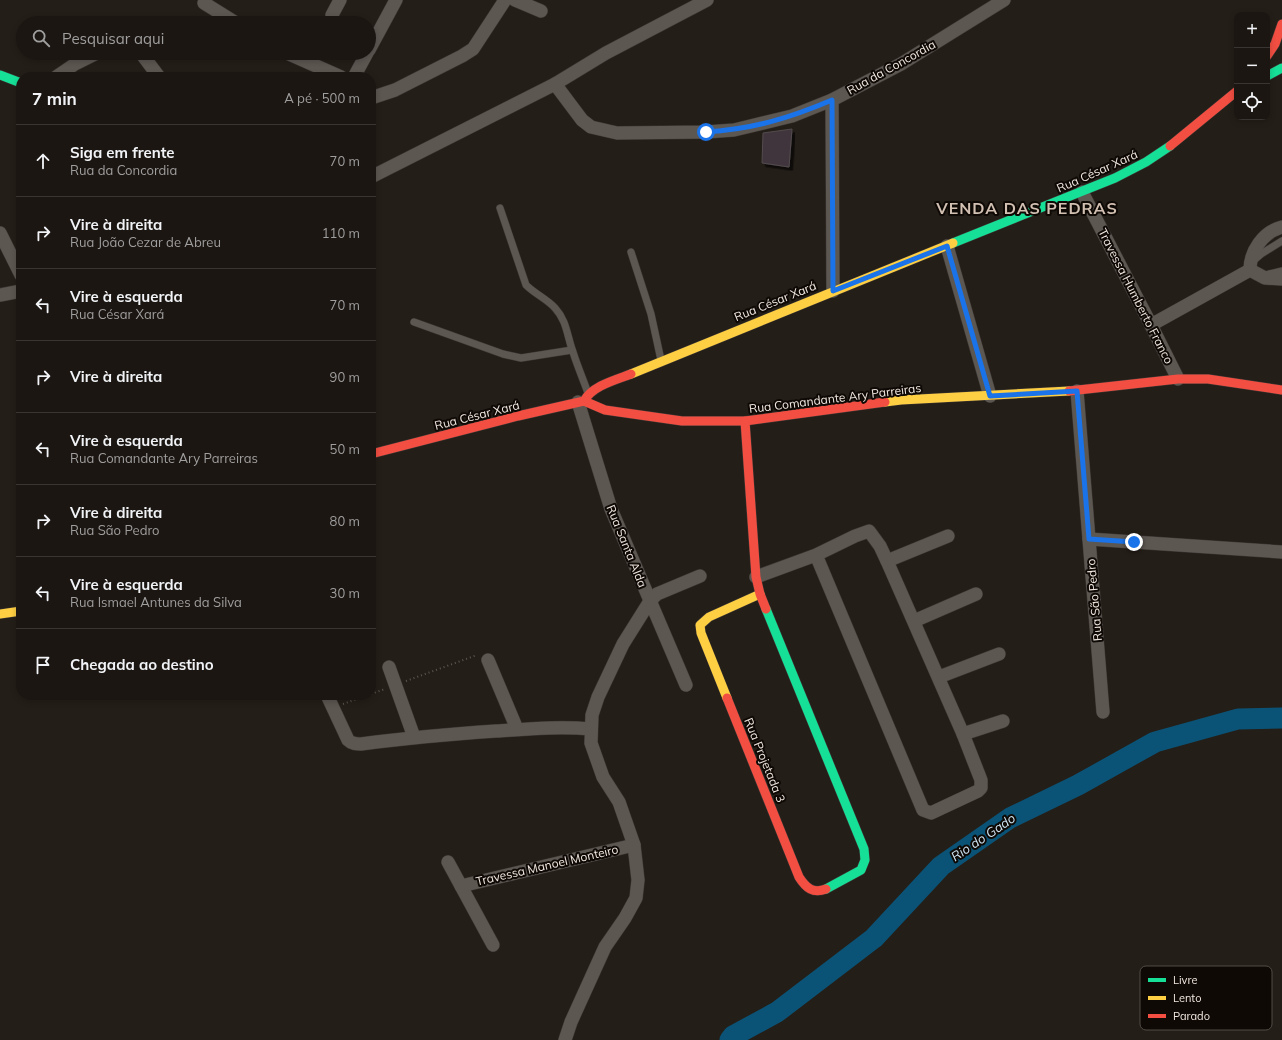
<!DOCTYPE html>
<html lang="pt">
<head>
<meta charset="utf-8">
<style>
  body { margin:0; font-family:Mulish,sans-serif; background:#282320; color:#f1f3f6 }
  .controls { position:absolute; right:12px; top:12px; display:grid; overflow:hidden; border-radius:8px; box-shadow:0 2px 6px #0003 }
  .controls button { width:36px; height:36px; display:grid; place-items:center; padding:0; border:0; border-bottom:1px solid #393532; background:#1b1612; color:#f1f3f6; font:20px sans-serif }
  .stop { position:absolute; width:12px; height:12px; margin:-9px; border:3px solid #1a73e8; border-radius:50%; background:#fff }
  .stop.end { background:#1a73e8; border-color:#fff; box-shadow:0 1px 4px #0008 }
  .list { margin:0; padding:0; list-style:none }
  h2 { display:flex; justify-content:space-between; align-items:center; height:52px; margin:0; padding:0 16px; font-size:17px }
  h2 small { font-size:13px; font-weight:400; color:#a09f9f }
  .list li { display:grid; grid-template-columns:26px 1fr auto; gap:12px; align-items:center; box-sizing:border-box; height:72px; padding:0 16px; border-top:1px solid #393532 }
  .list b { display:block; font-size:15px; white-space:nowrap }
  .list p { margin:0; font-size:13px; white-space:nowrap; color:#a09f9f }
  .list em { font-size:13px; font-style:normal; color:#a09f9f }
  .icon { flex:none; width:22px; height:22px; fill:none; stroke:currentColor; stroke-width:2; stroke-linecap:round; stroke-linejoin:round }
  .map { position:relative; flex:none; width:1282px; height:1040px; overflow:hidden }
  .search { position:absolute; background:#1b1612; box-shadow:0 2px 6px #0003; left:16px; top:16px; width:360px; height:44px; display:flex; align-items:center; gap:10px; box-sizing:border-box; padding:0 14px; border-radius:22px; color:#a09f9f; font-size:15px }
  .panel { position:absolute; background:#1b1612; box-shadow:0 2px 6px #0003; left:16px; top:72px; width:360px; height:628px; border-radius:16px }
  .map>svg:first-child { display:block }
</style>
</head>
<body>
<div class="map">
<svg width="1282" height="1040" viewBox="0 0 1282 1040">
  <defs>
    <filter id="shadow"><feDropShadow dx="3.5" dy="3.5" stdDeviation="0" flood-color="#0009"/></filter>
  </defs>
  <rect width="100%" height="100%" fill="#241e18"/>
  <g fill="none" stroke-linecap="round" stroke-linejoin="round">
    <!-- river -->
    <path stroke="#0b5376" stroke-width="21" d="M730 1040 733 1036 777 1012 874 938 941 866 1010 818 1078 785 1155 742 1238 719 1282 718"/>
  </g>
  <!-- building -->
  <path fill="#41343d" stroke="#524c4d" filter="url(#shadow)" d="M792 129 789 167 762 163 763 133Z"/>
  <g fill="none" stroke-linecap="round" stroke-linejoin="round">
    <!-- lane casing -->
    <g stroke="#3e3835" stroke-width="8">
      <g id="lane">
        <path d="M500 208 526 285C535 294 547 299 555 308 567 321 567 336 573 352 577 365 583 379 588 393"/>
        <path d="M631 252 651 314 661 360"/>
        <path d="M1253 261 1261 254 1282 241"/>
        <path d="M1269 274 1282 271"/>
        <path d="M414 322 503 354 521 358 572 350"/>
      </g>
    </g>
    <!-- street casing -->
    <g stroke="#3e3835" stroke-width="14">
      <g id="street">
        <path d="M515 0 541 11"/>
        <path d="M204 3 236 23"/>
        <path d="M332 15 340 0"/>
        <path d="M369 50 396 0"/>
        <path d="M141 53 159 77"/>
        <path d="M287 53 341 77"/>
        <path d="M56 77 75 64 97 53"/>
        <path d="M354 77 367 53"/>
        <path d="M555 84 582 120 591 127 617 133 706 132 734 130 792 116 832 100 901 64 1004 0"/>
        <path d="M371 98 395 90 462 56 473 49 505 0"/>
        <path d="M832 100 833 291"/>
        <path d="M371 177 555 84 606 53 707 0"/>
        <path d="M1082 192 1151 325 1178 379"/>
        <path d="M0 233 21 275"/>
        <path d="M947 246 990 396"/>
        <path d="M1250 270C1250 251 1263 232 1282 227"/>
        <path d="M1250 270 1265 278 1282 279"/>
        <path d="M0 295 21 291"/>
        <path d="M1151 325 1250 270"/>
        <path d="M1077 391 1103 712"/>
        <path d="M578 402 611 509 686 685"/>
        <path d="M1089 539 1282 552"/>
        <path d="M887 561 948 536"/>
        <path d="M756 577 816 555 855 536 869 531 880 546 887 561 963 734 981 780V788L978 791 931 813 923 810 816 555"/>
        <path d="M914 621 976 594"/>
        <path d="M488 660 517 729"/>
        <path d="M389 667 414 737"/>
        <path d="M939 677 999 654"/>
        <path d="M327 695 348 740C352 744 356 744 361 744 406 738 451 734 496 731 527 729 559 726 591 729"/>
        <path d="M963 734 1003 721"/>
        <path d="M448 862 493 945"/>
        <path d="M461 886 634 845"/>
        <path d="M565 1040 571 1022 605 947 625 918 636 898 638 880 634 845 619 802 603 777 591 743 592 715 598 697 623 644 650 601 657 594 700 576"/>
      </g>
    </g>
    <!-- fast casing -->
    <g stroke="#3e3835" stroke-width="10">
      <g id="fast">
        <path d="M0 75 21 83"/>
        <path d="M1267 76 1282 68"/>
        <path d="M953 243 1115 178 1146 162 1170 146"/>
        <path d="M766 609 864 849 865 860 861 870 826 889"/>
      </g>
    </g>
    <!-- slow casing -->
    <g stroke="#3e3835" stroke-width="10">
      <g id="slow">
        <path d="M631 374 953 243"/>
        <path d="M885 402 901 400 1069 391"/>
        <path d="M0 614 21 611"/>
        <path d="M727 698 701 633 700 625 709 617 760 594"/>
      </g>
    </g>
    <!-- jam casing -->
    <g stroke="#3e3835" stroke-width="10">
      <g id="jam">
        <path d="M1267 56 1275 44 1282 24"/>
        <path d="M1170 146 1237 91"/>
        <path d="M1069 391 1178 379H1208L1282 390"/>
        <path d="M584 401 605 410 682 421H745L885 402"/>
        <path d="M745 421 756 577 760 594 766 609"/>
        <path d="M371 454 518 416 584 401C592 386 615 380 631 374"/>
        <path d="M727 698 799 877C806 888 813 894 826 889"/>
      </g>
    </g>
    <!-- path -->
    <g stroke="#5b5651" stroke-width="2" stroke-dasharray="1 3" stroke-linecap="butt">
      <path d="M406 681 477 655"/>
      <path d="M371 694 385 689"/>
      <path d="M343 704 368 695"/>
    </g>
    <!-- lane -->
    <use href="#lane" stroke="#5d5752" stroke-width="7"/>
    <!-- street -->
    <use href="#street" stroke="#5d5752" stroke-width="13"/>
    <!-- fast -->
    <use href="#fast" stroke="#16e098" stroke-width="9"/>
    <!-- slow -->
    <use href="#slow" stroke="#ffcf43" stroke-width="9"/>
    <!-- jam -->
    <use href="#jam" stroke="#f24e42" stroke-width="9"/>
  </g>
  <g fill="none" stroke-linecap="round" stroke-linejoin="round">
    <!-- route -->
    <path stroke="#1a73e8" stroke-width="5" d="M706 132C753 129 790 118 832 100L833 291 947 246 990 396 1077 391 1089 539 1134 542"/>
  </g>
  <g text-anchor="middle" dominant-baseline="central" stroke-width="4" stroke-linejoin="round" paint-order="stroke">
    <!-- street labels -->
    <g font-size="12" fill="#f1e7e0" stroke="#0e0905">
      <text transform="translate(891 67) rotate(-29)">Rua da Concordia</text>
      <text transform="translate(1097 171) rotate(-24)">Rua César Xará</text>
      <text transform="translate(1136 296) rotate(63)">Travessa Humberto Franco</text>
      <text transform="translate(775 301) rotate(-22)">Rua César Xará</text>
      <text transform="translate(835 398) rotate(-7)">Rua Comandante Ary Parreiras</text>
      <text transform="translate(477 415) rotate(-14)">Rua César Xará</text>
      <text transform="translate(627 546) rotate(68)">Rua Santa Alda</text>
      <text transform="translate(1094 600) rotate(-95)">Rua São Pedro</text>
      <text transform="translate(765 760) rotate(68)">Rua Projetada 3</text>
      <text transform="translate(547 865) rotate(-13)">Travessa Manoel Monteiro</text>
    </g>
    <!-- water labels -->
    <g font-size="13" font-style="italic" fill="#cfe3f2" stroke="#0e0905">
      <text transform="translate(983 837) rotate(-34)">Rio do Gado</text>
    </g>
    <!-- district labels -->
    <g font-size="16" font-weight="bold" letter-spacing="1" fill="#d2c0b2" stroke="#0e0905">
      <text x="1027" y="208">VENDA DAS PEDRAS</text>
    </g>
  </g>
  <!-- legend -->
  <rect x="1140" y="966" width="132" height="64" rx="6" fill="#0e0905" stroke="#524c47" stroke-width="1"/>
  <rect x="1148" y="978" width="18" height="4" fill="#16e098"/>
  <rect x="1148" y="996" width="18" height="4" fill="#ffcf43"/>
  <rect x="1148" y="1014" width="18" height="4" fill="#f24e42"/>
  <g font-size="11" fill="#f1e7e0">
    <text x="1173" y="984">Livre</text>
    <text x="1173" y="1002">Lento</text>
    <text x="1173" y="1020">Parado</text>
  </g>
</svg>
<div class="controls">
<button>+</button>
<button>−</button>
<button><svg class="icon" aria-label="locate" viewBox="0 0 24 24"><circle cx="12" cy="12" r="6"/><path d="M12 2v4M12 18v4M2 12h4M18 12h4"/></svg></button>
</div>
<div class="stop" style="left:706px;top:132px"></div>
<div class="stop end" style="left:1134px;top:542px"></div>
<div class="search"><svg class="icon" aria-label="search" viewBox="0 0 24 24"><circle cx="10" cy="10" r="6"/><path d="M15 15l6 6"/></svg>Pesquisar aqui</div>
<section class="panel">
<h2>7 min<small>A pé · 500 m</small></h2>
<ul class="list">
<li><svg class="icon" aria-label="ahead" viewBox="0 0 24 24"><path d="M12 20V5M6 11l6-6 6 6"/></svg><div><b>Siga em frente</b><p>Rua da Concordia</p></div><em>70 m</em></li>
<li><svg class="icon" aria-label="right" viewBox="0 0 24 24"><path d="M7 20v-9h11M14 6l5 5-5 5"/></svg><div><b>Vire à direita</b><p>Rua João Cezar de Abreu</p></div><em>110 m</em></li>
<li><svg class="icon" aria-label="left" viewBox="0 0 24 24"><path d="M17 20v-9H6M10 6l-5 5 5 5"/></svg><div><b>Vire à esquerda</b><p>Rua César Xará</p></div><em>70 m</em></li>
<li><svg class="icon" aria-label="right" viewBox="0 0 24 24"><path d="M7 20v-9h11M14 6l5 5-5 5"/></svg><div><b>Vire à direita</b></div><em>90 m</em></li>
<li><svg class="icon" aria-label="left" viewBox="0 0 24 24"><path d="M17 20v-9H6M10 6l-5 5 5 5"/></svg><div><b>Vire à esquerda</b><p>Rua Comandante Ary Parreiras</p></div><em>50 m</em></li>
<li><svg class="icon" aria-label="right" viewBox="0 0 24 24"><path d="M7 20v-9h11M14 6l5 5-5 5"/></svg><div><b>Vire à direita</b><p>Rua São Pedro</p></div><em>80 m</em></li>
<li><svg class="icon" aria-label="left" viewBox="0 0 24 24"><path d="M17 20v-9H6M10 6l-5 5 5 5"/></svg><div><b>Vire à esquerda</b><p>Rua Ismael Antunes da Silva</p></div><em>30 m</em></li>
<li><svg class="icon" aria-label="arrive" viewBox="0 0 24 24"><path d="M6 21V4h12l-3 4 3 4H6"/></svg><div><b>Chegada ao destino</b></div></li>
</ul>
</section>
</div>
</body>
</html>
